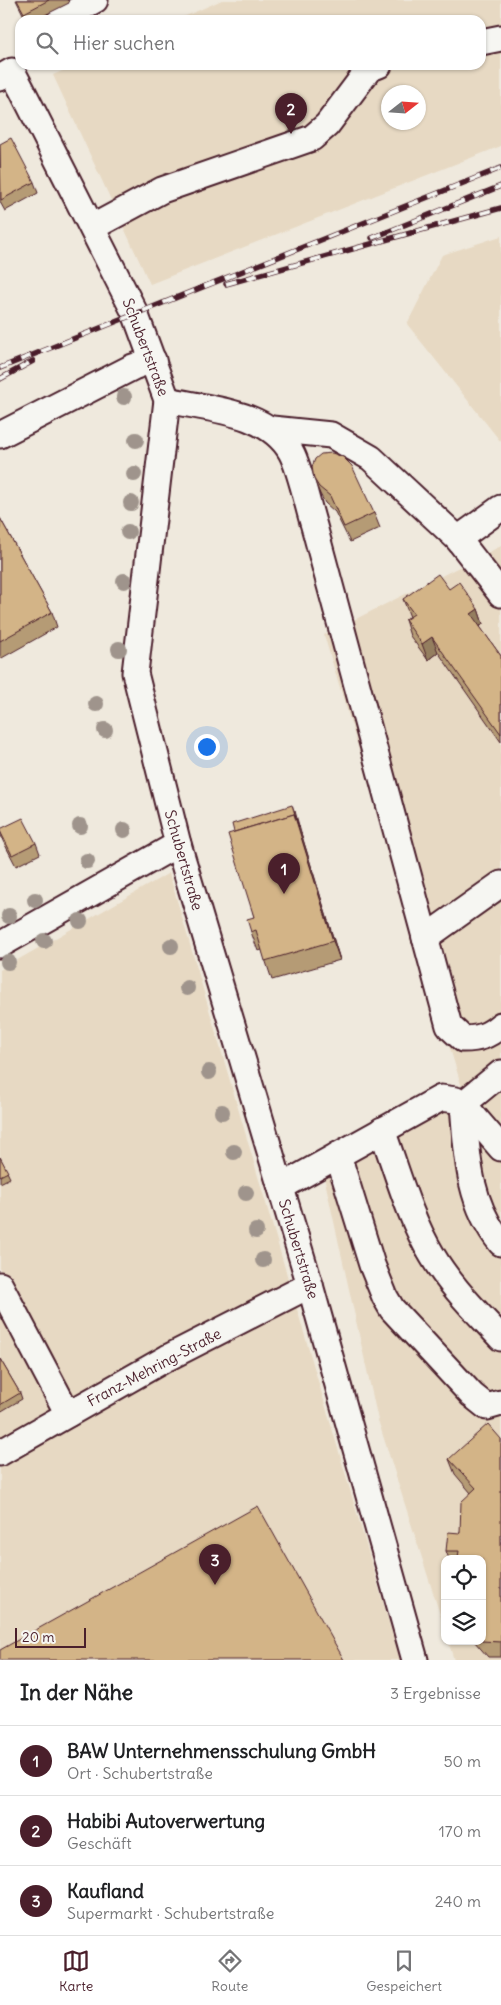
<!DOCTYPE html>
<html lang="de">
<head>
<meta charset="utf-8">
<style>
  body { margin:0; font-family:Delius,sans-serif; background:#f6f6f6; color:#202124 }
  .controls { position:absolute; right:15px; bottom:15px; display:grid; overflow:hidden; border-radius:10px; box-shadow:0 1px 4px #0004 }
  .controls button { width:45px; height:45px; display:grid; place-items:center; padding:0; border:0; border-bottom:1px solid #e0e0e0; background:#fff; color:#202124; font:25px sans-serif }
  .compass { position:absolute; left:381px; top:85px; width:45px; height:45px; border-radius:50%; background:#fff; box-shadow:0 1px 4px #0004; rotate:73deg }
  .scale { position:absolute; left:15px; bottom:12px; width:71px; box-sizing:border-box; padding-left:5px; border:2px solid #4a1f2b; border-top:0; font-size:14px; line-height:18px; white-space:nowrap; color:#4a1f2b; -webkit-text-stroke:4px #f6f6f2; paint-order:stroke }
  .you { position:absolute; left:206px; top:746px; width:18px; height:18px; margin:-12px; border:4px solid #fff; border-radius:50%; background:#1a73e8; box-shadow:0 0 0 8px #1a73e833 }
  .badge { display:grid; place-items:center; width:32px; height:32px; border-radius:50%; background:#4a1f2b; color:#fff; font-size:16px; font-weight:700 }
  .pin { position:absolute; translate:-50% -41px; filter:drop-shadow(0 1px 2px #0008) }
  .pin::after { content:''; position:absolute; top:26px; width:18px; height:15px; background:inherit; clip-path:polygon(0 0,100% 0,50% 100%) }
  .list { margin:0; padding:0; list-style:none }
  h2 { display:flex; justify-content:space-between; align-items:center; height:65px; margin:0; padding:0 20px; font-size:21px }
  h2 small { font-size:16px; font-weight:400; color:#757577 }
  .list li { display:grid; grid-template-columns:32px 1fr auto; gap:15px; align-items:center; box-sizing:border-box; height:70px; padding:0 20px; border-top:1px solid #e0e0e0 }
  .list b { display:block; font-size:19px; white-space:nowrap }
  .list p { margin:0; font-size:16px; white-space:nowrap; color:#757577 }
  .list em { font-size:16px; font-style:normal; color:#757577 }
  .icon { flex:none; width:28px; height:28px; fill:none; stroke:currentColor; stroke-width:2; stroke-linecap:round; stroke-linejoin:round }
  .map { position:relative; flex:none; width:501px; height:1660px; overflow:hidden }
  .search { position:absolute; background:#fff; box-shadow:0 1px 4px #0004; left:15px; right:15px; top:15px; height:55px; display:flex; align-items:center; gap:12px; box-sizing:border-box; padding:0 18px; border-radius:15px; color:#757577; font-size:19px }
  .sheet { height:275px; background:#fff }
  nav { display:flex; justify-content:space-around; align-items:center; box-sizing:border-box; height:70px; border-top:1px solid #e0e0e0; background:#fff; font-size:14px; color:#757577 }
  nav a { display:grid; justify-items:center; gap:2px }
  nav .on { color:#4a1f2b }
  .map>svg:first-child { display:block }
</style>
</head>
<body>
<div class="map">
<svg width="501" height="1660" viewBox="0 0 501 1660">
  <rect width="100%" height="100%" fill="#efe9dd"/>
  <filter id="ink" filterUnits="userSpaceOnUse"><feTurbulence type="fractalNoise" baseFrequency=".02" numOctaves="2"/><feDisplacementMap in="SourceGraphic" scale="10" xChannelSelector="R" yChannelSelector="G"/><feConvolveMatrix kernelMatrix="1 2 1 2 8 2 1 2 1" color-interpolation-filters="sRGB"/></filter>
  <g filter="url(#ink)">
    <!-- built -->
    <g fill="#e7d9c3" fill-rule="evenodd">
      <path d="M222 0H501V146L150 284 53 75 75 65H481V20H177ZM388 92H418V122H388Z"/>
      <path d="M501 236V442L407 324 442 255Z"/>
      <path d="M501 546V1660H454L448 1641H482V1559H445V1630L378 1420 323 1172 463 1091 324 635Z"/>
      <path d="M169 873 400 1660H0V970Z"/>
    </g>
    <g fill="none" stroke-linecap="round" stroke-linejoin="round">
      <!-- minor casing -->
      <g stroke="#4a1f2b" stroke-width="29">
        <g id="minor">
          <path d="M60 20 95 0"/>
          <path d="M481 42 501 38"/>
          <path d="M0 78 12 71 22 90 135 313 167 400 135 673 178 844 310 1285 415 1660"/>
          <path d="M93 227 162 190 312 138 327 125 369 69 379 65"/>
          <path d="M167 400C208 409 268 411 291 452 300 468 308 507 314 526L449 1026 463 1039C479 1039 488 1036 501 1025"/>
          <path d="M272 429 331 435 371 458 458 539 501 594"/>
          <path d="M0 435 133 367 153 360"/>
          <path d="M458 539 501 508"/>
          <path d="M425 938 501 884"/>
          <path d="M0 945 178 844"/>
          <path d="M501 1073 463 1104C467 1154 468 1203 501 1243"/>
          <path d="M382 1130C397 1171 409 1217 432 1255 450 1286 477 1312 501 1338"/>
          <path d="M338 1155 372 1265 385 1297 392 1309 472 1395 487 1407 501 1403"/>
          <path d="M281 1187 441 1098 456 1100 463 1104 501 1148"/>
          <path d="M0 1285 68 1414"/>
          <path d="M0 1453 167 1358 310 1285"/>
        </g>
      </g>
      <!-- minor -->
      <use href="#minor" stroke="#f6f6f2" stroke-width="25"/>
      <!-- rail casing -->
      <g stroke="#4a1f2b" stroke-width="5.5">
        <g id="rail">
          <path d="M372 238 501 186"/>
          <path d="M226 284 501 208"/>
          <path d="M0 368 501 168"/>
          <path d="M0 379 33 361"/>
        </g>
      </g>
      <!-- rail -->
      <use href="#rail" stroke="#f6f6f2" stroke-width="4" stroke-dasharray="11" stroke-linecap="butt"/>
    </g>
    <!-- trees -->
    <g fill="#9f948c">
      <circle cx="124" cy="397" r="8"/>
      <circle cx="136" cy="440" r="8"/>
      <circle cx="134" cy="474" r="8"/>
      <circle cx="131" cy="503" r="8"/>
      <circle cx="128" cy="532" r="8"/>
      <circle cx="124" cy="581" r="8"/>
      <circle cx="119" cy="649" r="8"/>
      <circle cx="96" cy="704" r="8"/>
      <circle cx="105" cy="730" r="8"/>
      <circle cx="80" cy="826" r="8"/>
      <circle cx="124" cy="830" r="8"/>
      <circle cx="87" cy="861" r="8"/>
      <circle cx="35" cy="900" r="8"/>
      <circle cx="9" cy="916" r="8"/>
      <circle cx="80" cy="921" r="8"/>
      <circle cx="44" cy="941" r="8"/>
      <circle cx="171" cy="946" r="8"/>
      <circle cx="8" cy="962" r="8"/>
      <circle cx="187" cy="988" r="8"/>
      <circle cx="209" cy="1072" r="8"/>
      <circle cx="222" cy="1112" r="8"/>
      <circle cx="234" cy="1152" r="8"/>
      <circle cx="246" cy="1193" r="8"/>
      <circle cx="256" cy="1231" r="8"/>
      <circle cx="263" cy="1260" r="8"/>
    </g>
    <!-- wall -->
    <g fill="#b59b74" stroke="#4a1f2b">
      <path d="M16 0H68L69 3 35 20H26Z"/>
      <path d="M0 144 34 182 38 193 5 211 0 202Z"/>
      <path d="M314 479 374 513 380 528 350 542 335 512 325 503 320 494Z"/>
      <path d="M0 518 52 612 57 627 0 659Z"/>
      <path d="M449 589 478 609 483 624 480 627 501 656V742L438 652 428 660 410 636 405 620 410 617 403 599Z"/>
      <path d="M0 832 36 843 40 854 16 866 3 841Z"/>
      <path d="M234 832 301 833 340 960 272 980 262 950 258 951 251 932 254 917Z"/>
      <path d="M0 1157 10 1178 0 1183Z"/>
      <path d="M0 1359 20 1393 22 1399 0 1412Z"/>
      <path d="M501 1439V1657H488L474 1641H482V1559H449L446 1551 460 1533 471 1493 455 1474 449 1459Z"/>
    </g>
    <!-- shaded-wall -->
    <g fill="#947e5e" stroke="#4a1f2b">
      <path d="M478 609 483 624 476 629 471 614Z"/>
      <path d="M432 637 438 652 428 660 422 644Z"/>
      <path d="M295 811 301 833 340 960 333 941 294 814Z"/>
    </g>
    <!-- building -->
    <g fill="#d3b487" stroke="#4a1f2b">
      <path d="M17 0H49L24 13Z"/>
      <path d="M11 138 34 182 1 200 0 144Z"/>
      <path d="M332 453 343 457 352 466 374 513 344 527 330 496 319 487 314 479 312 467 315 459 321 454Z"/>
      <path d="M0 518 52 612 0 641Z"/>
      <path d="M438 574 449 589 459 582 478 609 471 614 501 656V734L432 637 422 644 405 620 414 614 403 599Z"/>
      <path d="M292 805 299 827 294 814 234 832 232 824Z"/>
      <path d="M294 814 333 941 265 961 256 930 251 932 247 919 254 917 228 834Z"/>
      <path d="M23 818 36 843 12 855 0 831V829Z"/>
      <path d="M0 1157 8 1172 0 1176Z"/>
      <path d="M0 1359 20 1393 0 1405Z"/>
      <path d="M488 1424 501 1439V1642L482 1641V1559H460L458 1557 459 1551H446L448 1532 460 1533 461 1502 476 1488 449 1459Z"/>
      <path d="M258 1506 344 1660H0V1650Z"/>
    </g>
  </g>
  <g text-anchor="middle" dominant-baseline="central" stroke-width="4" stroke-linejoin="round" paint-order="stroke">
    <!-- street labels -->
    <g font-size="15" fill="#4a1f2b" stroke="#f6f6f2">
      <text transform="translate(146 347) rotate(69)">Schubertstraße</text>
      <text transform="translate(184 860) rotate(74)">Schubertstraße</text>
      <text transform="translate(299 1249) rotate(73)">Schubertstraße</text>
      <text transform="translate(154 1367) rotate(-28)">Franz-Mehring-Straße</text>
    </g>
  </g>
</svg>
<div class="controls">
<button><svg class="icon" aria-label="locate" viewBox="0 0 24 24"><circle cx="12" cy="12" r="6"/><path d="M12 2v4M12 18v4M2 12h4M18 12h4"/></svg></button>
<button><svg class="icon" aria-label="layers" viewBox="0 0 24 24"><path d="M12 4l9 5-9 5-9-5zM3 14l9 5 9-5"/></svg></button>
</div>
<svg class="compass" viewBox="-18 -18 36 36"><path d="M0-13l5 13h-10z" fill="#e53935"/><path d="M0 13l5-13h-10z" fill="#757577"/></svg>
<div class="scale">20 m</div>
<div class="you"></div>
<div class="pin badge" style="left:284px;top:894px">1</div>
<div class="pin badge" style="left:291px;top:134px">2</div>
<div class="pin badge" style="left:215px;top:1585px">3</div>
<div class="search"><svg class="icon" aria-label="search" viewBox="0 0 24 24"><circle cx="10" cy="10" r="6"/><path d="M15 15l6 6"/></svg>Hier suchen</div>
</div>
<section class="sheet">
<h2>In der Nähe<small>3 Ergebnisse</small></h2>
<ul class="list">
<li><span class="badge">1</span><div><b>BAW Unternehmensschulung GmbH</b><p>Ort · Schubertstraße</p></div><em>50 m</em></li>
<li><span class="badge">2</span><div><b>Habibi Autoverwertung</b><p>Geschäft</p></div><em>170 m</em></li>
<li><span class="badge">3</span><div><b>Kaufland</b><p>Supermarkt · Schubertstraße</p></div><em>240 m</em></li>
</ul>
</section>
<nav>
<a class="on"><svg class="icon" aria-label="map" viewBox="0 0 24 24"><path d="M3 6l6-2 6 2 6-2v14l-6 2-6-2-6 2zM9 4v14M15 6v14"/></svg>Karte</a>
<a><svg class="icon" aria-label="directions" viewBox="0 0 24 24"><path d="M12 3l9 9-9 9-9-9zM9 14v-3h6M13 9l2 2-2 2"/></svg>Route</a>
<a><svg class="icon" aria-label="saved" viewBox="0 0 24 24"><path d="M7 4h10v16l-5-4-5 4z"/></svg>Gespeichert</a>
</nav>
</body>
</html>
